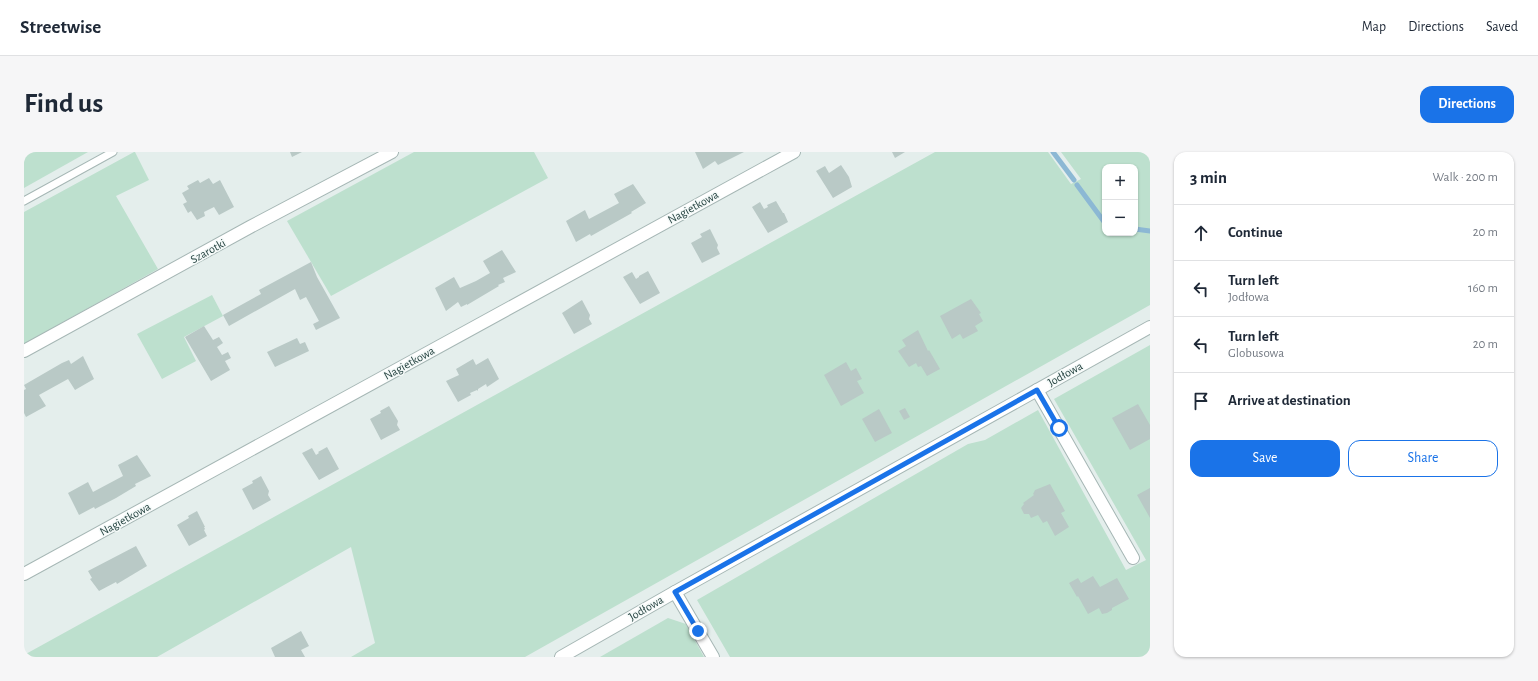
<!DOCTYPE html>
<html lang="en">
<head>
<meta charset="utf-8">
<style>
  body { margin:0; font-family:"Alegreya Sans",sans-serif; background:#f6f6f7; color:#1f2937 }
  .controls { position:absolute; right:12px; top:12px; display:grid; overflow:hidden; border-radius:8px; box-shadow:0 1px 3px #0004 }
  .controls button { width:36px; height:36px; display:grid; place-items:center; padding:0; border:0; border-bottom:1px solid #e0e1e3; background:#fff; color:#1f2937; font:20px sans-serif }
  .stop { position:absolute; width:12px; height:12px; margin:-9px; border:3px solid #1a73e8; border-radius:50%; background:#fff }
  .stop.end { background:#1a73e8; border-color:#fff; box-shadow:0 1px 4px #0008 }
  .list { margin:0; padding:0; list-style:none }
  h2 { display:flex; justify-content:space-between; align-items:center; height:52px; margin:0; padding:0 16px; font-size:17px }
  h2 small { font-size:13px; font-weight:400; color:#747a83 }
  .list li { display:grid; grid-template-columns:26px 1fr auto; gap:12px; align-items:center; box-sizing:border-box; height:56px; padding:0 16px; border-top:1px solid #e0e1e3 }
  .list b { display:block; font-size:15px; white-space:nowrap }
  .list p { margin:0; font-size:13px; white-space:nowrap; color:#747a83 }
  .list em { font-size:13px; font-style:normal; color:#747a83 }
  .actions { display:flex; gap:8px; padding:12px 16px }
  .actions a { flex:1; padding:9px 0; border:1px solid #1a73e8; border-radius:12px; text-align:center; font-size:14px; color:#1a73e8 }
  .actions .main { background:#1a73e8; color:#fff }
  .icon { flex:none; width:22px; height:22px; fill:none; stroke:currentColor; stroke-width:2; stroke-linecap:round; stroke-linejoin:round }
  .map { position:relative; flex:none; width:1126px; height:505px; overflow:hidden; border-radius:12px }
  header { display:flex; align-items:center; gap:24px; box-sizing:border-box; height:56px; padding:0 20px; background:#fff; border-bottom:1px solid #e0e1e3 }
  header strong { font-size:19px }
  nav { display:flex; gap:22px; margin-inline-start:auto; font-size:14px }
  .intro { display:flex; align-items:center; justify-content:space-between; box-sizing:border-box; height:96px; padding:0 24px }
  h1 { margin:0; font-size:28px }
  .button { padding:10px 18px; border-radius:12px; background:#1a73e8; color:#fff; font-size:14px; font-weight:700 }
  main { display:flex; gap:24px; padding:0 24px }
  aside { flex:1; background:#fff; border-radius:12px; box-shadow:0 1px 3px #0004 }
  .map>svg:first-child { display:block }
</style>
</head>
<body>
<header>
<strong>Streetwise</strong>
<nav><a>Map</a><a>Directions</a><a>Saved</a></nav>
</header>
<div class="intro"><h1>Find us</h1><a class="button">Directions</a></div>
<main>
<div class="map">
<svg width="1126" height="505" viewBox="0 0 1126 505">
  <rect width="100%" height="100%" fill="#e4eeec"/>
  <!-- green -->
  <g fill="#bde0ce" fill-rule="evenodd">
    <path d="M0 0H64L0 36Z"/>
    <path d="M110 0H111L125 28 92 44 134 117 0 192V60Z"/>
    <path d="M390 0H510L524 26 307 144 263 69Z"/>
    <path d="M911 0H1024L1047 32 1057 27 1037 0H1126V153L501 505H327L351 491 327 395 133 505H0V503ZM1081 15H1111V81H1081Z"/>
    <path d="M188 143 199 164 160 185 172 209 138 227 113 182Z"/>
    <path d="M1126 193V505H706L673 448 944 292 961 288 1014 258 1102 418 1122 408 1030 247Z"/>
    <path d="M644 466 662 472 680 505H576Z"/>
  </g>
  <g fill="none" stroke-linecap="round" stroke-linejoin="round">
    <!-- stream -->
    <g stroke="#8cb8d4" stroke-width="5">
      <path d="M1029 0 1050 28"/>
      <path d="M1053 33 1081 71"/>
      <path d="M1111 77 1126 79"/>
    </g>
  </g>
  <!-- building -->
  <g fill="#b9c9c6">
    <path d="M266 0H278L268 5Z"/>
    <path d="M671 0H720L694 13 691 9 679 17Z"/>
    <path d="M868 0H881L871 6Z"/>
    <path d="M817 13 825 25 828 35 809 46 792 19 801 14 805 21Z"/>
    <path d="M185 26 189 32 196 28 210 55 195 63 190 55 180 60 181 64 173 68 167 59 164 61 159 52 163 50 158 41 165 37 163 34 174 28 176 31Z"/>
    <path d="M609 32 622 51 607 60 608 61 567 84 566 82 552 90 542 69 561 58 565 67 595 51 590 42Z"/>
    <path d="M752 49 759 61H760L764 70 744 81 728 55 736 50 740 57 744 55 743 53Z"/>
    <path d="M686 77 694 93 693 96 696 102 678 111 667 91 678 85 676 82Z"/>
    <path d="M478 98 492 120 479 126 481 130 474 133 475 134 443 153V152L437 155 434 150 422 159 411 136 430 125 436 136 452 129 466 121 459 109Z"/>
    <path d="M287 110 293 125 316 166 292 178 289 172 295 169 282 145 276 148 271 137 205 174 199 163 237 142 235 138Z"/>
    <path d="M624 119 636 141 616 152 599 125 608 120 612 127 615 125V124Z"/>
    <path d="M947 147 957 161 955 162 959 169 951 174 954 179 939 187 936 182 928 187 916 164Z"/>
    <path d="M558 148 566 163 565 167 568 172 550 182 538 161Z"/>
    <path d="M180 174 189 188 195 185 199 191 193 195 198 203 204 200 207 206 201 209 206 218 187 229 161 185Z"/>
    <path d="M894 178 904 199 905 198 916 217 903 224 897 214 894 215 892 211 885 215 874 199 882 194 878 188Z"/>
    <path d="M273 186 276 192 281 190 285 199 251 215 243 200Z"/>
    <path d="M59 204 70 227 51 238 44 227 15 243 22 254 2 265 0 261V238L2 237 0 233 38 211 45 208 47 212Z"/>
    <path d="M464 206 475 227 463 235 462 232 454 237V239L453 238 446 241 447 243 434 250 422 229 435 223 432 217 449 207 452 213Z"/>
    <path d="M822 210 827 219 832 216 838 227 833 229 840 241 817 254 800 223Z"/>
    <path d="M1114 252 1126 273V287L1106 298 1088 266Z"/>
    <path d="M365 254 374 269 373 273 376 278 357 288 346 267 357 261 356 259Z"/>
    <path d="M881 256 886 265 880 268 875 259Z"/>
    <path d="M855 257 868 281 851 290 838 267Z"/>
    <path d="M303 295 315 317 295 328 278 301 288 296 292 303 295 301 294 300Z"/>
    <path d="M113 303 127 324 111 332 112 334 92 346 71 357 70 355 55 363 44 341 64 330 69 340 99 324 94 313Z"/>
    <path d="M237 324 245 339 244 343 247 348 229 358 218 337 229 331 228 329Z"/>
    <path d="M1026 332 1041 359 1037 361 1045 375 1031 384 1023 369 1019 371 1014 363 1007 366 1005 362H1000L997 356 1000 352 999 351 1010 343 1009 342 1011 338Z"/>
    <path d="M1126 336V366L1113 343Z"/>
    <path d="M173 359 181 375H180L181 377 180 378 183 384 165 394 153 373 165 366 164 364Z"/>
    <path d="M112 394 123 414 93 432 92 430 75 439 66 427 68 426 64 419Z"/>
    <path d="M1069 424 1076 435 1093 426 1105 447 1088 456V458L1083 461 1078 462 1075 456 1064 462 1054 444 1053 445 1045 431 1054 426 1057 431Z"/>
    <path d="M277 479 285 494 277 498 281 505H251L247 496Z"/>
  </g>
  <g fill="none" stroke-linecap="round" stroke-linejoin="round">
    <!-- service casing -->
    <g stroke="#a6b7b5" stroke-width="9">
      <path id="service" d="M0 49 89 0"/>
    </g>
    <!-- minor casing -->
    <g stroke="#a6b7b5" stroke-width="14">
      <g id="minor">
        <path d="M0 199 226 75 368 0"/>
        <path d="M1013 238 1109 406"/>
        <path d="M0 422 770 0"/>
        <path d="M651 440 689 505"/>
      </g>
    </g>
    <!-- tertiary casing -->
    <g stroke="#a6b7b5" stroke-width="14">
      <path id="tertiary" d="M537 505 651 440 1126 175"/>
    </g>
    <!-- service -->
    <use href="#service" stroke="#fff" stroke-width="7"/>
    <!-- minor -->
    <use href="#minor" stroke="#fff" stroke-width="12"/>
    <!-- tertiary -->
    <use href="#tertiary" stroke="#fff" stroke-width="12"/>
  </g>
  <g fill="none" stroke-linecap="round" stroke-linejoin="round">
    <!-- route -->
    <path stroke="#1a73e8" stroke-width="5" d="M674 479 651 440 1013 238 1035 276"/>
  </g>
  <g text-anchor="middle" dominant-baseline="central" stroke-width="3" stroke-linejoin="round" paint-order="stroke">
    <!-- street labels -->
    <g font-size="12" fill="#23413f" stroke="#f5faf9">
      <text transform="translate(669 55) rotate(-29)">Nagietkowa</text>
      <text transform="translate(184 99) rotate(-29)">Szarotki</text>
      <text transform="translate(385 211) rotate(-29)">Nagietkowa</text>
      <text transform="translate(1041 222) rotate(-29)">Jodłowa</text>
      <text transform="translate(101 367) rotate(-29)">Nagietkowa</text>
      <text transform="translate(622 456) rotate(-30)">Jodłowa</text>
    </g>
  </g>
</svg>
<div class="controls">
<button>+</button>
<button>−</button>
</div>
<div class="stop" style="left:1035px;top:276px"></div>
<div class="stop end" style="left:674px;top:479px"></div>
</div>
<aside>
<h2>3 min<small>Walk · 200 m</small></h2>
<ul class="list">
<li><svg class="icon" aria-label="ahead" viewBox="0 0 24 24"><path d="M12 20V5M6 11l6-6 6 6"/></svg><div><b>Continue</b></div><em>20 m</em></li>
<li><svg class="icon" aria-label="left" viewBox="0 0 24 24"><path d="M17 20v-9H6M10 6l-5 5 5 5"/></svg><div><b>Turn left</b><p>Jodłowa</p></div><em>160 m</em></li>
<li><svg class="icon" aria-label="left" viewBox="0 0 24 24"><path d="M17 20v-9H6M10 6l-5 5 5 5"/></svg><div><b>Turn left</b><p>Globusowa</p></div><em>20 m</em></li>
<li><svg class="icon" aria-label="arrive" viewBox="0 0 24 24"><path d="M6 21V4h12l-3 4 3 4H6"/></svg><div><b>Arrive at destination</b></div></li>
</ul>
<div class="actions"><a class="main">Save</a><a>Share</a></div>
</aside>
</main>
</body>
</html>
